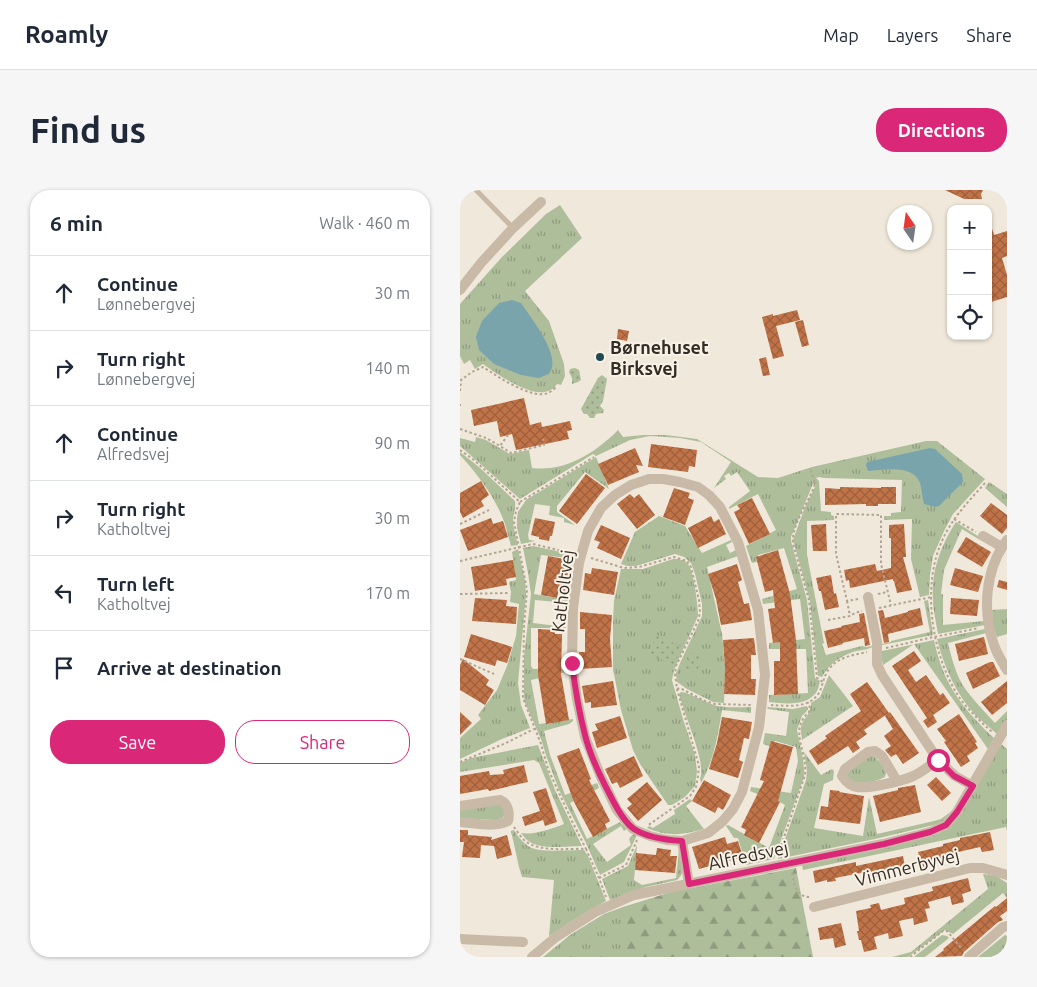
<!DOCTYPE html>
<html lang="en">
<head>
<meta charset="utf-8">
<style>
  body { margin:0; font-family:Ubuntu,sans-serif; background:#f6f6f7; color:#1f2937 }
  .controls { position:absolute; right:15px; top:15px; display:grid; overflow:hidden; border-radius:10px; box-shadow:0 1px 4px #0004 }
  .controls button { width:45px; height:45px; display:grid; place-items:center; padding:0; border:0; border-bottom:1px solid #e0e1e3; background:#fff; color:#1f2937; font:25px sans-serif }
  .compass { position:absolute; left:427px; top:15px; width:45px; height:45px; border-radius:50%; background:#fff; box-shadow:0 1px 4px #0004; rotate:347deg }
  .stop { position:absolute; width:15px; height:15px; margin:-11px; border:4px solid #db2777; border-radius:50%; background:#fff }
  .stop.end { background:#db2777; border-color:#fff; box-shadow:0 1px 5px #0008 }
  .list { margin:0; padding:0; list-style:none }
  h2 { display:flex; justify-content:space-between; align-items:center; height:65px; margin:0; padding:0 20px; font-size:21px }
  h2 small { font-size:16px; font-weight:400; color:#747a83 }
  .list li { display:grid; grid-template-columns:32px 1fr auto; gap:15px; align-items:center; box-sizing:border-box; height:75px; padding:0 20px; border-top:1px solid #e0e1e3 }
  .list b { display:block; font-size:19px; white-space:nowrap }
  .list p { margin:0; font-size:16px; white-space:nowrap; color:#747a83 }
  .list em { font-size:16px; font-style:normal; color:#747a83 }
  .actions { display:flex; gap:10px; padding:15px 20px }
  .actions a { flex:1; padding:11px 0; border:1px solid #db2777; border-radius:20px; text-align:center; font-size:18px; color:#db2777 }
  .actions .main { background:#db2777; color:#fff }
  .icon { flex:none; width:28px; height:28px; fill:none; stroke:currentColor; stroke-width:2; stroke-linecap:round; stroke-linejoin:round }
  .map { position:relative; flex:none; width:547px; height:767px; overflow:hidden; border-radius:20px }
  header { display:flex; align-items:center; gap:30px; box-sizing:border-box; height:70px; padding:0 25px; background:#fff; border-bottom:1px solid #e0e1e3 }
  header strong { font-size:24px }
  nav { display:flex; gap:28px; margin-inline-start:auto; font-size:18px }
  .intro { display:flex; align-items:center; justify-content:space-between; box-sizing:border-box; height:120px; padding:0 30px }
  h1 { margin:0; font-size:35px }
  .button { padding:12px 22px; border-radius:20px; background:#db2777; color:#fff; font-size:18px; font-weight:700 }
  main { display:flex; gap:30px; padding:0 30px }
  aside { flex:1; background:#fff; border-radius:20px; box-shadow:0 1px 4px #0004 }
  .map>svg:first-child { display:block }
</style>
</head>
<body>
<header>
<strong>Roamly</strong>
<nav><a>Map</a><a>Layers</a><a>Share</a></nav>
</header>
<div class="intro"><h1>Find us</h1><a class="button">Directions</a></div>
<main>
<aside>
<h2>6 min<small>Walk · 460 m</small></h2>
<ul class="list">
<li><svg class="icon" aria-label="ahead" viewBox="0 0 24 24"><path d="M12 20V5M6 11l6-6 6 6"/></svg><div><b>Continue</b><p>Lønnebergvej</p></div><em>30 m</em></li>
<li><svg class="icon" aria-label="right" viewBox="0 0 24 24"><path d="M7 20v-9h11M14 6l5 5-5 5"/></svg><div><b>Turn right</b><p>Lønnebergvej</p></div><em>140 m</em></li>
<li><svg class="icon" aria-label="ahead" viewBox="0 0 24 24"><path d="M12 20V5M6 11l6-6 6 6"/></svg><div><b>Continue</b><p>Alfredsvej</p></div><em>90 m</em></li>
<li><svg class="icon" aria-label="right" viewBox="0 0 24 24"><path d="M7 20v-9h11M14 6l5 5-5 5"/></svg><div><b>Turn right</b><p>Katholtvej</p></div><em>30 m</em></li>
<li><svg class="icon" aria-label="left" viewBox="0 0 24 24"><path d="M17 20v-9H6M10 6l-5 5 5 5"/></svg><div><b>Turn left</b><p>Katholtvej</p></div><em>170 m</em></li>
<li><svg class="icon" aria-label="arrive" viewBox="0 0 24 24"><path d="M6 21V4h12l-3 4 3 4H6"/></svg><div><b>Arrive at destination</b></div></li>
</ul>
<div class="actions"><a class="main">Save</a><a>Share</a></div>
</aside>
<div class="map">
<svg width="547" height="767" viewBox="0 0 547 767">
  <defs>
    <pattern id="grass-tufts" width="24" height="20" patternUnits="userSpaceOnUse" patternTransform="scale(1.25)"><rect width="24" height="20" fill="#aebe9b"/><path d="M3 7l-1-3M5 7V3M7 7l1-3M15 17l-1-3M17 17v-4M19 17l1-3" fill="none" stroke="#8e9b7e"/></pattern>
    <pattern id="forest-firs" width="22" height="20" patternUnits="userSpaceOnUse" patternTransform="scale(1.25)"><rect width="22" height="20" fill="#aebe9b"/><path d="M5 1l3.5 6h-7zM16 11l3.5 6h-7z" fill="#8e9b7e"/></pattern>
    <pattern id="park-dots" width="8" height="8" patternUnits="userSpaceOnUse" patternTransform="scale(1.25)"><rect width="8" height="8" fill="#aebe9b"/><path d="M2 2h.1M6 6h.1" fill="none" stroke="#8e9b7e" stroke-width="1.8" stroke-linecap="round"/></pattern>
    <pattern id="building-cross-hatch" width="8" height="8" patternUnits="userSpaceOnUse" patternTransform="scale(1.25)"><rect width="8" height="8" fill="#c17348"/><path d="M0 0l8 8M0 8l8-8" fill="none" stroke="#9e5f3c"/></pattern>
  </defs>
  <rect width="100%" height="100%" fill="#f0e8da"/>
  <!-- grass -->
  <g fill="url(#grass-tufts)">
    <path d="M100 15 122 48 65 101 89 131 104 174 105 186 101 195 97 194C95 197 92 200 88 201 71 208 37 184 23 174L15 179 10 170 4 174 0 166V114L42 67 86 24Z"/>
    <path d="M158 240 163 247 183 245H206L237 249 298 287 318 288 352 277 466 251H477L525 289 493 324 485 339 473 366 470 385 469 405 460 407 451 369 452 329 424 330V326H431V323L441 322 442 290 364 288 359 287 356 288 359 291 361 321 371 322V325L374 326V330L347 331V365L364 453 362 454 366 465 402 456 406 457 412 456V457C407 460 402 460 396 461 380 466 370 473 362 487L358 486 350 411 333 350 345 317 356 295 353 294 331 347V351L347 410 355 488 360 491C359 495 358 502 354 505 342 517 323 513 309 512V505L348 503 346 459H309V453L345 449 340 409 303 414 302 409 337 399 324 358 298 365 300 371 292 373 286 356 316 340 298 304 269 319V317L290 301 277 282 271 286 269 283 264 286 266 289 254 298 271 272 241 252 220 248 190 246 170 250 136 266 133 264 60 309 0 256V248L15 252 16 247 26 250 50 264 69 260 72 278C106 282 135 263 158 240Z"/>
    <path d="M0 262 19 277 55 311C56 318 53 325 53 333 54 340 56 348 58 355L51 356C49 349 47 341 45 334 36 308 18 285 0 265Z"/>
    <path d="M136 267 149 299 125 282 97 316V322L115 335 104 332V328L89 325 90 316 75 314 68 345 69 350 75 351 61 354 57 338V328L58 322 66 310Z"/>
    <path d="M529 292 547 304V317L525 298Z"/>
    <path d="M199 326 225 336 242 363 271 350 272 352 266 355 270 363 276 360 278 366 247 377 262 444 265 477 264 513 253 512 227 499 217 492 216 484 220 473 242 426V414L235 384 231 373 224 367 215 364 176 376H167L161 374 175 342Z"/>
    <path d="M496 332 521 348 520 350 502 339 500 343 484 380 481 404H483V435L524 431 525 435 478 444C476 432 473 420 473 409 471 381 481 355 496 332Z"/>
    <path d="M73 356 116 365V367L108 366V368L81 365 74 404 108 410 107 413 75 410 73 433 105 437 106 438H71V476L73 479H106V482L71 490 79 534 113 529V531L109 534 84 541 90 565 105 605 137 593 139 598 110 613 127 649 160 632 167 639 164 641 161 636 133 654 147 672 171 655 169 649 174 643 177 645 164 672 140 685 126 653 99 600 87 568 81 549 65 513 64 505V467L71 404 68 383 63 358Z"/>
    <path d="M58 359 65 391 66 404 58 493 61 515 70 538 42 549 0 569V548L21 529 18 525 37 500 47 476 56 446 59 414 50 412 51 402 49 392 56 390 52 362Z"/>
    <path d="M213 369C218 369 224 369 228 374 234 382 238 415 238 426L214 480 212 490 223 529 235 565 237 581 235 596 225 607 212 615H208L180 574 173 560 161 520 153 479V431L154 411 161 379H183Z"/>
    <path d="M468 410 473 445 422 455V454L431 452V451L470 442 464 411Z"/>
    <path d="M547 419V444L537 447 533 436 532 420Z"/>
    <path d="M525 439 526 443 488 453C491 466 495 481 502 494 511 508 524 521 535 533L547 521V530L537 544C530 538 523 532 516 526 496 504 484 477 477 449Z"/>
    <path d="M474 450C483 494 502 518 535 549L528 559 454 454 423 475 421 466 422 461Z"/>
    <path d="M369 485 393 516 342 550C342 546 340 541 341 537 343 527 351 526 351 513L360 507Z"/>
    <path d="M221 502C229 502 247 514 258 516 269 518 280 517 291 517V523L262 520C258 545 254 570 241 593L240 588 241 586C241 580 241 575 240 570 235 547 225 526 219 504Z"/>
    <path d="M347 516 348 519 346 522 342 526 337 540 343 569 344 579V587L314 669 286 675 278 648H274L266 636 268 635 309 658 325 615 304 603 302 606 290 601 291 597 331 603 338 571 336 557 315 551 312 557 303 554 305 543 326 546 329 522 308 519 307 517 333 519Z"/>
    <path d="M541 554 547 559V641L546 637 343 680 342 675 480 643Z"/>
    <path d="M78 555 95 600 122 656C107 656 78 661 66 649 64 647 63 645 61 643 76 645 91 639 104 634L79 573 74 570 0 582V573L11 568Z"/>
    <path d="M344 562 361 585 372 579 374 581 373 590 364 594 354 638 403 646 409 607 417 644 474 631 481 629 493 620 481 633 474 635 415 649 318 669 346 590 347 580Z"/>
    <path d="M412 565C419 570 423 575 426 583L425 587C413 593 401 594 389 591L387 581Z"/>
    <path d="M230 609 232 611 226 616 244 639C223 645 208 647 187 638L189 636 193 638 215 624 214 620Z"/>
    <path d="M40 614 44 617V625L43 628 35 630 0 628V620Z"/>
    <path d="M54 640C59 648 65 656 75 659 85 662 112 660 124 660L128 666 146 711 115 729 89 746 94 690 62 687 59 677 51 641Z"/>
    <path d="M177 655 174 690 182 695 216 688 219 660C222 671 227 682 217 690L186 697 150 710 142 689 168 676Z"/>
    <path d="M523 684 536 686 547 693V708L543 703 493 744 485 740 448 767H432L451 762 528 699Z"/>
    <path d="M163 717V767H83L110 745 144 724Z"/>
    <path d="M482 745 487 746 489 748 465 767H454Z"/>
    <path d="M545 745 547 746V766L545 767H518Z"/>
  </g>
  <!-- forest -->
  <path fill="url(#forest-firs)" d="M336 678 353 767H163V717L211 702Z"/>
  <!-- park -->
  <g fill="url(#park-dots)">
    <path d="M115 178 119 180 121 190 118 192 112 194V188L109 182 110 179Z"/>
    <path d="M142 185 147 189 143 211 140 216 144 220 143 223 136 224 134 228H130L127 224H124L121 219 138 188Z"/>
    <path d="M197 445 222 457 214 475 188 464Z"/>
    <path d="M232 463 243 468 236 483 225 478Z"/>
  </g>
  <!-- water -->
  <g fill="#7aa4ac">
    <path d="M52 110 61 113C71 128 96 159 92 177 92 179 90 182 89 184L79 188 61 185 34 174 19 160 16 147 22 131 39 113Z"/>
    <path d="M470 258 475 259 502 284 503 292 479 316 475 317 464 314C462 307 462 300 460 293 453 274 424 280 408 281L406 275 407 272Z"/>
  </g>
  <!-- building -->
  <g fill="url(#building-cross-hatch)">
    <path d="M485 0H523L521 4 522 9H504Z"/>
    <path d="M528 32H530L534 45 547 41V66L542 68 547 85V107L528 113Z"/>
    <path d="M337 120 340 130 316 136 324 166 313 169 302 127 313 124V126Z"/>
    <path d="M343 130 349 155 342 157 335 132Z"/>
    <path d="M158 139 169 141 167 151 157 149Z"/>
    <path d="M306 167 310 185 303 186 299 169Z"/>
    <path d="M64 208 70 235 81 232 82 237 110 231 112 240 107 241 109 249 56 260 52 244 40 247 37 231 14 236 11 220Z"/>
    <path d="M191 254 237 260 235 277 229 276 228 282 188 277Z"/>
    <path d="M175 258 183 276 176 275 179 282 148 295 138 274Z"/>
    <path d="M126 284 145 298 117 334 99 321Z"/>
    <path d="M21 291 29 305 21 311 24 316 3 328 0 322V303Z"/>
    <path d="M380 297 421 298V297H436V314H418V316H406V314L365 315V298L380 299Z"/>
    <path d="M214 298 230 303 228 308 234 310 225 335 203 327Z"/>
    <path d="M170 304 174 308 179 304 195 325 177 339 157 314Z"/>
    <path d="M292 308 310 344 289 354 274 322 280 319 277 315Z"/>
    <path d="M531 313 547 325V338L542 344 520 326Z"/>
    <path d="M251 326 254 332 259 329 266 344 238 358 228 338Z"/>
    <path d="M31 328 33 334 43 331 48 347 8 361 0 340Z"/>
    <path d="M75 328 95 332 92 346H90L89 351 79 349V347L71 345Z"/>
    <path d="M366 334 367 361H353L351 335Z"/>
    <path d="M444 334 446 367H443L452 400 437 403 434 391H433V389L390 398 389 390 386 391 384 380 415 374 417 381 431 378V348H429V335Z"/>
    <path d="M141 335 170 348 161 369 137 358 140 352 134 350Z"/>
    <path d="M506 347 531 362 522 377 497 362Z"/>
    <path d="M318 360 330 404 336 450 338 504 314 505V471H320V452L313 453 308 419 315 418 313 400 305 402 296 367Z"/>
    <path d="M88 366 104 369 103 375 110 376 105 401 99 400 97 408 81 405Z"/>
    <path d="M53 370 56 387 46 389 47 395 15 401 11 377Z"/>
    <path d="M277 374 282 390 278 392 284 414 289 413 292 430 261 435 256 409 248 384Z"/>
    <path d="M132 378 158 382 154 405 123 400 125 383 131 384Z"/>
    <path d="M495 378 523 386 518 402 490 395Z"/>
    <path d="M371 385 374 404 376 403 379 417 365 420 361 401H359L356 388Z"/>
    <path d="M539 390 547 392V400L537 397Z"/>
    <path d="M15 408 47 410 46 416 57 417 56 434 12 431Z"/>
    <path d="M491 408 519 410 517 426 490 424Z"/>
    <path d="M460 418 463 435 428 444 429 452 424 453 418 421 423 420 425 428 448 422V421Z"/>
    <path d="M120 422 152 425 150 449 152 477 120 479 119 462H125V439H120Z"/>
    <path d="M404 423 410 455 405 456 404 448 382 453 383 454 368 458 364 441 382 437 381 436 400 432 399 424Z"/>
    <path d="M78 439 95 440V444H102L101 484 109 530 86 534 78 485Z"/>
    <path d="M11 444 52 457 47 473 37 470 35 476 4 467Z"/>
    <path d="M524 447 528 464 499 471 495 454Z"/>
    <path d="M294 448 296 465H291V489H296L295 505 264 504 265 478 263 450Z"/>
    <path d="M454 461 461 471 448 480 456 492 466 485 480 505 483 503 490 513 473 525 477 532 468 538 463 531 467 528 432 476Z"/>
    <path d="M3 469 29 490 26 495 34 500 25 515 0 500V475Z"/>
    <path d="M530 472H533L540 486 513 499 506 483Z"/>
    <path d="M153 491 157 515 131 518V512L125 513 122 496Z"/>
    <path d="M547 491V513L532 525 521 512Z"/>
    <path d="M407 492 429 523 430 522 459 563 443 574 436 564 431 567 425 560 431 556 424 546 433 539 425 526 427 524 404 540 407 544 396 552 400 558 393 563 388 556 358 575 349 561 367 548 365 546 401 521 390 504Z"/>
    <path d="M0 522 12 533 0 545Z"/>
    <path d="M499 524 517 552 515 553 518 558 507 566 510 571 501 577 484 552 486 551 477 539Z"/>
    <path d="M160 526 167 548 137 558 132 542 138 540 135 534Z"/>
    <path d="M262 527 292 532 289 549 284 548 279 570 283 572 278 588 249 579 257 553Z"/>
    <path d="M311 551 333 557 318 611 320 612 299 653 284 645 286 640 281 637 304 591 300 590Z"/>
    <path d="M119 558 131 589 129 590 150 631 145 634 147 639 133 647 114 612 97 566Z"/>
    <path d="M174 566 183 586 160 598 157 592 152 594 145 579Z"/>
    <path d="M64 575 68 592 29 601 28 599 0 604V586L29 581 30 585 44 584 43 580Z"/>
    <path d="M476 587 491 603 482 611 467 595Z"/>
    <path d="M244 590 271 605 263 620 258 617 255 623 232 611Z"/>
    <path d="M187 592 202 610 178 631 167 618 172 614 167 609Z"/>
    <path d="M455 595 461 622 420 632 413 606 438 600V598Z"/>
    <path d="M86 598 97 632 85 636 83 630 65 636 62 627 80 621 73 602Z"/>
    <path d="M370 600 380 601 379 602 404 606 400 634 359 629 361 616 368 617Z"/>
    <path d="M0 640H8V645L32 647 31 650 47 645 52 665 37 669 34 656 21 655 20 668 2 667 4 652H0Z"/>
    <path d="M530 642 534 660 522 662 520 657 494 663 495 667 486 669V671L462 677 458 662 483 656V654L500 650V648Z"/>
    <path d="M265 647 267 654 278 651 283 667 239 679 232 657Z"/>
    <path d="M197 658 211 660 210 666H217L215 683 175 680 176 663 196 665Z"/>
    <path d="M443 666 445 676 426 681 427 684 412 688 411 681 375 688 376 691 367 692V690L355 693 353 681 396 672V676Z"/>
    <path d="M508 688 511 701 502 704 504 712 492 715 490 706 468 712 470 718 465 719 468 731 454 735 453 728 439 731 443 746 429 749 428 743 414 747 417 759 404 762 401 750H399L397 741H399L396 721 411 718 410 715 419 713 421 720 445 714 444 708 473 701 472 697Z"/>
    <path d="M547 708V721L540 726 543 730 538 732 504 762 502 766 475 767 484 760 483 759 535 716 536 717Z"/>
    <path d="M381 733 386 755 375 758 373 748 360 750 358 738Z"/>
  </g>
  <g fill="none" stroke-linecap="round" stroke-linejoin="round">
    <!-- path -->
    <g stroke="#b3a491" stroke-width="2" stroke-dasharray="2.5 2.5" stroke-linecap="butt">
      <path d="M0 201 1 190 12 182 23 177C37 186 72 210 88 203 91 202 95 198 97 196"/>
      <path d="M0 215H1"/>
      <path d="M0 239 26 248 40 256"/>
      <path d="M48 245 40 256 51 263 84 255 83 249"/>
      <path d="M0 260 14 270 60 312 56 321 54 332 67 400 64 437 63 508 81 554 88 579 112 631 126 659"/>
      <path d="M351 280 355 294C349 313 331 334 333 354L349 410 357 488 363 492"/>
      <path d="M525 293C509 311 492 328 482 351 461 397 472 466 499 507 509 521 521 532 533 543"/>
      <path d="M60 312 134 267"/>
      <path d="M494 329 516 342"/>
      <path d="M0 334 29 320"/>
      <path d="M131 368 164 378 179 377 214 367 227 371 231 377 239 410 240 422 238 431 216 476 215 484 217 499 239 576 238 586 236 597 230 606 187 636"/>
      <path d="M0 371 73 354 111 363"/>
      <path d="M0 404 48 403"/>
      <path d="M418 404 427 402"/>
      <path d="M398 409 387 411 376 364V324L421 325V374L431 415"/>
      <path d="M387 411 390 426"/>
      <path d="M419 418 471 407"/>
      <path d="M368 430 390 426 395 423 402 421"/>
      <path d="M426 458 469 448 519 438"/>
      <path d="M0 469 34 484"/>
      <path d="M217 499 220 498 245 511 255 514 291 515"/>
      <path d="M311 515C328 516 351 519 360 501 363 494 364 485 369 479 378 467 393 465 407 462"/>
      <path d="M0 572 46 553 74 539"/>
      <path d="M54 637C57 641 60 646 64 650 79 663 107 658 126 659L139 688 146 707"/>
      <path d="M318 665 345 585C348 562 328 540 349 522L350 518 348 512"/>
      <path d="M332 683C335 695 335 707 351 707"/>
      <path d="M139 688 166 675 177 650"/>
      <path d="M450 767 483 741H487L502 759"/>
    </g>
    <!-- service -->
    <path stroke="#c8baa7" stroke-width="5" d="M16 0 53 38"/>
    <!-- minor -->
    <g stroke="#c8baa7" stroke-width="10">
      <path d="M0 100 21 73 53 38 81 12"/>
      <path d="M523 346 542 357"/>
      <path d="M547 350C525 379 522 421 534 455 537 464 542 472 547 480"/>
      <path d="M408 407 417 452V474L422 485 478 570 495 586 513 596"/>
      <path d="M437 591 422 566 415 561 408 562 385 579 382 586C386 592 390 596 397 597 408 599 441 591 451 587 461 583 470 575 478 570"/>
      <path d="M0 616 40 610C48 613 50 623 48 631 36 638 14 633 0 632"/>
      <path d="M222 651 207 650 190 646 173 639 157 620 141 587 125 547 117 509 112 473 113 418 119 373 128 341 141 318 155 305 171 295 189 289H203L220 292 238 297 249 305 260 317 278 352 298 420 305 485 299 537 282 602 273 619 262 632 248 643 222 651 229 694"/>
      <path d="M354 717 510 678H523L547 685"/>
      <path d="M0 749 63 752"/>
      <path d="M72 767 96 747 135 722 174 705 423 654 470 642 486 635 497 622 547 535"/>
      <path d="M509 767 543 737 547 736"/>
    </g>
  </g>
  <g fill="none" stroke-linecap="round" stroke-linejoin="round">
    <!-- route -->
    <path stroke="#db2777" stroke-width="6" d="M112 473C115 498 119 522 125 545 130 566 140 586 150 605 155 615 165 633 174 639 188 648 206 650 222 651L229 694 424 654 470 642 486 635 497 622 513 596 494 586 478 570"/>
  </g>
  <!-- markers -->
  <circle fill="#1f4a54" stroke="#f8f2e6" stroke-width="2" cx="140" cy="167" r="5"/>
  <g text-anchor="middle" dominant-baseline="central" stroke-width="4" stroke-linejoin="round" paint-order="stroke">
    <!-- poi labels -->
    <g font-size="18" font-weight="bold" fill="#342d27" stroke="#f8f2e6" text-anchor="start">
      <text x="150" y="157">Børnehuset<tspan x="150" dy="21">Birksvej</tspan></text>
    </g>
    <!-- street labels -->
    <g font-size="18" fill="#342d27" stroke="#f8f2e6">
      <text transform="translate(102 401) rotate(-83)">Katholtvej</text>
      <text transform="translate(288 665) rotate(-12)">Alfredsvej</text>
      <text transform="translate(447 677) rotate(-14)">Vimmerbyvej</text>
    </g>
  </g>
</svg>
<div class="controls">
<button>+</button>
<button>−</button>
<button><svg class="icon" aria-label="locate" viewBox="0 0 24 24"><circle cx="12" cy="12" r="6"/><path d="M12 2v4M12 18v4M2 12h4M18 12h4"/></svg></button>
</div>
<svg class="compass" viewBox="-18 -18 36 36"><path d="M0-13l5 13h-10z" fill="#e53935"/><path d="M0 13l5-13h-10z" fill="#747a83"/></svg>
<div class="stop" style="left:478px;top:570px"></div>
<div class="stop end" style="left:112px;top:473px"></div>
</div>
</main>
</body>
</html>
